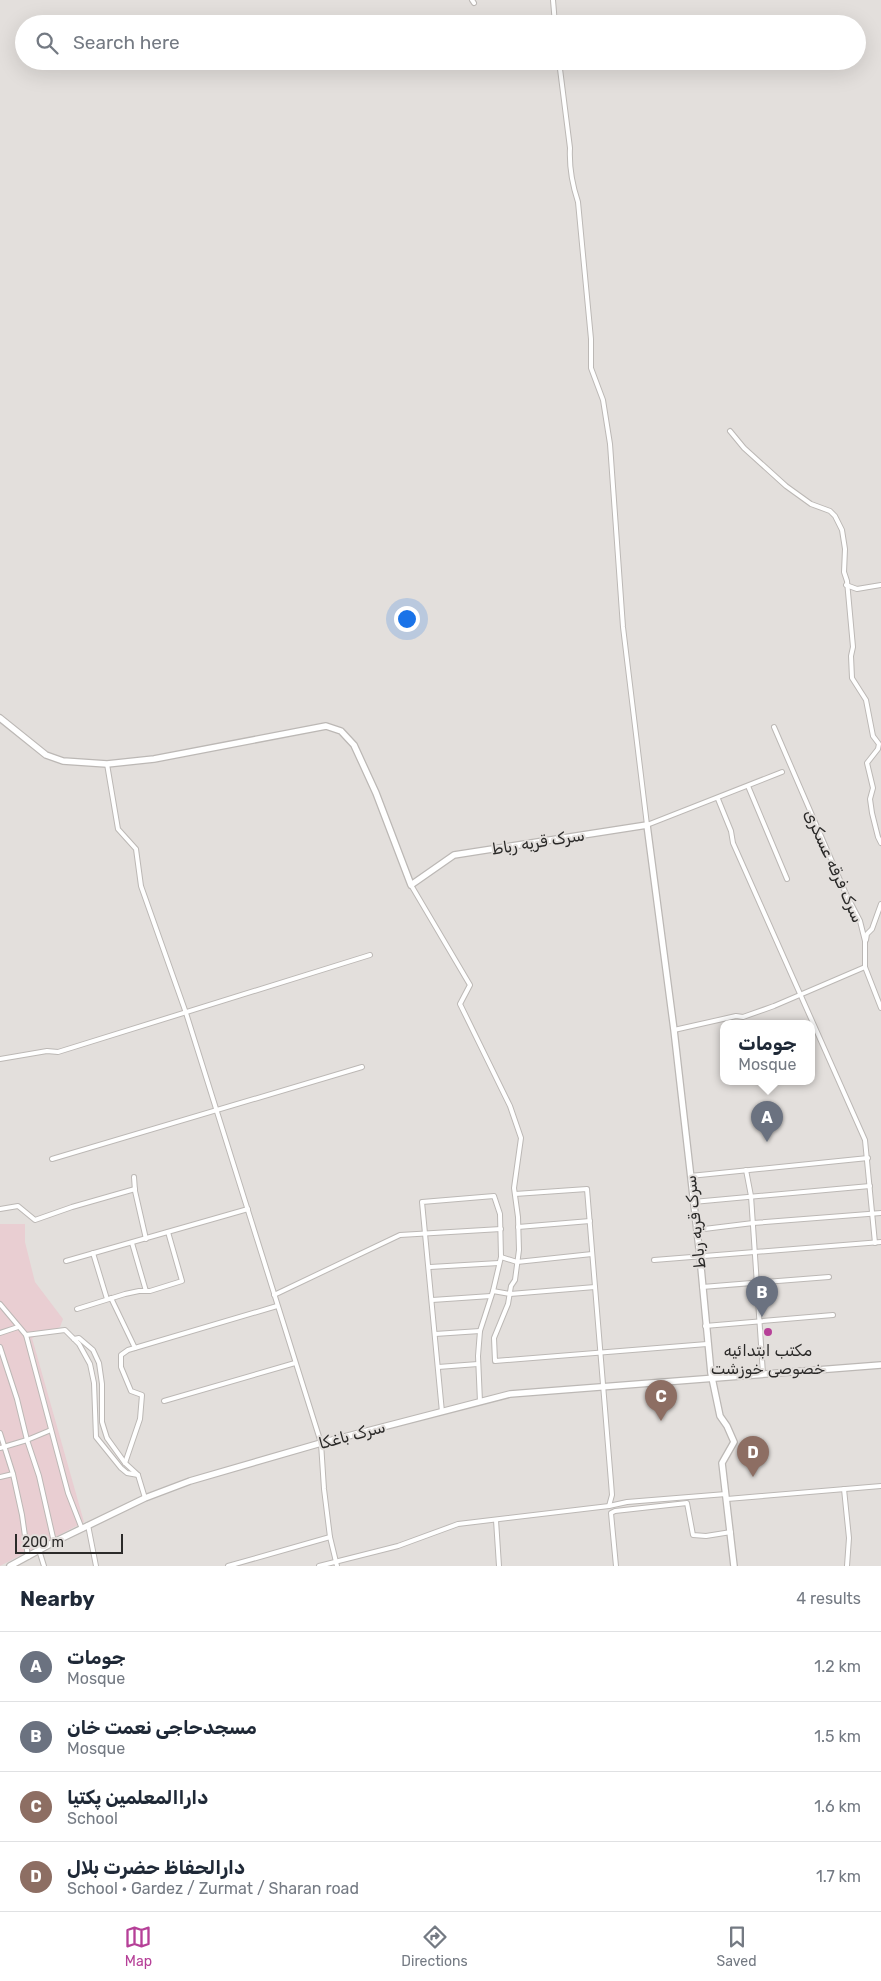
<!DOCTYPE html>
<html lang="en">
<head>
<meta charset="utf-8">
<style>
  body { margin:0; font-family:Rubik,Cairo,sans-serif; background:#f6f6f7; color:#1f2937 }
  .scale { position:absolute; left:15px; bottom:12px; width:108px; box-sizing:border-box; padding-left:5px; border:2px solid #2b2a29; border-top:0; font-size:14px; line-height:18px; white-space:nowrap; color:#2b2a29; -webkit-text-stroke:4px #e3dfdc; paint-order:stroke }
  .you { position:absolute; left:406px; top:618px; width:18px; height:18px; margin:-12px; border:4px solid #fff; border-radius:50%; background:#1a73e8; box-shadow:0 0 0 8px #1a73e833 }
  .badge { display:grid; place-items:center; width:32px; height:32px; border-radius:50%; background:#b64098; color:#fff; font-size:16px; font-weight:700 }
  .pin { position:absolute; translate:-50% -41px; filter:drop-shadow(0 1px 2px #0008) }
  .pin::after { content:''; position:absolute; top:26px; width:18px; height:15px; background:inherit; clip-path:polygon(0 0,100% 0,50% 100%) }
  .popup { position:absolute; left:720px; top:1020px; width:95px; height:65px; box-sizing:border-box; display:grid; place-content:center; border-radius:10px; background:#fff; filter:drop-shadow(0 1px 4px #0005); font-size:16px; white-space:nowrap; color:#747a83 }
  .popup b { font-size:19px; color:#1f2937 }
  .popup::after { content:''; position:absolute; left:50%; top:100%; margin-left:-10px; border:10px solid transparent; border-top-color:#fff }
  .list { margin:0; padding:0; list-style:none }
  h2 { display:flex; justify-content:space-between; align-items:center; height:65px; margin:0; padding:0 20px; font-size:21px }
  h2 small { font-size:16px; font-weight:400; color:#747a83 }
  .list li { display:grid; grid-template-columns:32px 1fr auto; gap:15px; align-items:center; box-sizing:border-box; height:70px; padding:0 20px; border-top:1px solid #e0e1e3 }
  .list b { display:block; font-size:19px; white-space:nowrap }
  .list p { margin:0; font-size:16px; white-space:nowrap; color:#747a83 }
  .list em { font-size:16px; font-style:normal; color:#747a83 }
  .icon { flex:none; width:28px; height:28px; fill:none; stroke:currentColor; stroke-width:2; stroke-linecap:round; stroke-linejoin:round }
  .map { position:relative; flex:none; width:881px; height:1566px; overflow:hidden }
  .search { position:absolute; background:#fff; box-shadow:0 5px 20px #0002; left:15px; right:15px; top:15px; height:55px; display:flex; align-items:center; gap:12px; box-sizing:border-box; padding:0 18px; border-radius:28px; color:#747a83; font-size:19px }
  .sheet { height:345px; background:#fff }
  nav { display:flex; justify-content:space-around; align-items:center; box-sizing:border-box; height:70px; border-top:1px solid #e0e1e3; background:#fff; font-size:14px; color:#747a83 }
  nav a { display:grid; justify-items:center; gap:2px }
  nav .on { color:#b64098 }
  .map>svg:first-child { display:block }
</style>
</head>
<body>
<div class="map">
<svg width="881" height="1566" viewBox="0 0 881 1566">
  <rect width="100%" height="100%" fill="#e3dfdc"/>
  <!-- industrial -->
  <path fill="#e9ced2" d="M0 1224H25V1242L35 1282 63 1319 60 1327 32 1338 84 1522 0 1566Z"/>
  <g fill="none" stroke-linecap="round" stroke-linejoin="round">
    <!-- street casing -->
    <g stroke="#bcb8b5" stroke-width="6">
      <g id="street">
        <path d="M472 0 474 3"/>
        <path d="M553 0 555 24"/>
        <path d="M559 61 570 148C569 167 572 184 578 202L591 339V368L603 400 610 444 623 627 647 825 782 772"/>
        <path d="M730 431 744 448 786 486 811 504 830 511 835 516 842 530 845 549 844 572 847 581 853 647 851 656 852 678 866 700 873 736 879 744 878 749 867 763 873 788 870 799 872 813 878 837 881 843"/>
        <path d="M846 585 857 589 881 585"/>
        <path d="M774 727 846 894 860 921 865 941V967L881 1008"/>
        <path d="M107 764 118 829 136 849 141 886 186 1013 321 1443 324 1489 330 1537 337 1566"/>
        <path d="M748 786 787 879"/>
        <path d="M718 799 731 831 733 843 865 1140 875 1243"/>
        <path d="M411 885 470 985 460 1004 510 1106 521 1138 514 1188 518 1217 519 1250 515 1280 511 1286 508 1304 494 1338 495 1361 707 1344"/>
        <path d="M866 940 867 934 872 929 881 904"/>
        <path d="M674 1030 736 1016 743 1017 774 1006 865 967"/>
        <path d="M0 1059 47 1051 58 1052 370 955"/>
        <path d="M52 1159 362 1067"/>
        <path d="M746 1170 751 1196 763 1374"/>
        <path d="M690 1176 868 1158"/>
        <path d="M134 1177 135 1191 146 1239"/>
        <path d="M693 1202 870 1186"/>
        <path d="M0 1209 18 1206 35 1220 72 1207 135 1189"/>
        <path d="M518 1227 590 1221"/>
        <path d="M696 1230 753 1223 881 1213"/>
        <path d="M132 1243 146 1291"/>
        <path d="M93 1253 107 1299"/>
        <path d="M501 1257 517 1262 592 1254"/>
        <path d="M654 1260 881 1242"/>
        <path d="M66 1261 248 1209"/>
        <path d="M430 1267 499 1263"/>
        <path d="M702 1287 829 1277"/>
        <path d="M493 1291 510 1294 595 1287"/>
        <path d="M274 1295 400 1235 501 1229"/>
        <path d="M111 1298 135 1348"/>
        <path d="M432 1300 491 1296"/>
        <path d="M0 1304 26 1335 68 1493 82 1529"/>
        <path d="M77 1309 125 1294 139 1291H150L182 1281 168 1232"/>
        <path d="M705 1326 833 1315"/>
        <path d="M0 1333 18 1327"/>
        <path d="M435 1334 480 1331"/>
        <path d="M26 1335 65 1330 79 1344 90 1364 94 1383 96 1437 121 1468 127 1473 138 1475"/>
        <path d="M74 1339 79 1338 93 1350 99 1363 102 1384V1422L107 1438 125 1463 138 1475 145 1498"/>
        <path d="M0 1347 17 1399 27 1440 39 1476 54 1542"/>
        <path d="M438 1367 478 1364"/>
        <path d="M164 1401 295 1363"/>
        <path d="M442 1412 422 1202 494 1196 500 1214 501 1257 493 1291 480 1331 478 1356 480 1402"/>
        <path d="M0 1433 13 1474 22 1515 28 1557"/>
        <path d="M0 1448 27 1440 51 1430"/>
        <path d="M125 1463 140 1419 142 1395 131 1391 121 1367V1355L128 1350 277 1306"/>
        <path d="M0 1477 13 1474"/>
        <path d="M844 1489 849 1538 847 1566"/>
        <path d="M727 1499 881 1486"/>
        <path d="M609 1506 627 1502 726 1494"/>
        <path d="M496 1520 499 1566"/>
        <path d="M88 1525 96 1566"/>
        <path d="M39 1550 44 1566"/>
        <path d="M228 1566 330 1537"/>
        <path d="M319 1566 398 1546 458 1524 609 1506 612 1495 611 1482 587 1189 515 1194"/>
        <path d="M616 1566 611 1513 615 1511 687 1503 693 1535 706 1536 731 1532"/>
      </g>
    </g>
    <!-- secondary casing -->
    <g stroke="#bcb8b5" stroke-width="8">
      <g id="secondary">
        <path d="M0 718 46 755 63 761 107 764 154 759 326 726 341 731 354 745 376 793 411 885 454 855 647 825 674 1030 700 1257 711 1373 720 1416 727 1426 734 1442 722 1463 734 1566"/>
        <path d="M10 1566 52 1543 145 1498 190 1481 321 1443 510 1394 881 1365"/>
      </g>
    </g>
    <!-- street -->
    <use href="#street" stroke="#fff" stroke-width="4"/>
    <!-- secondary -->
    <use href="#secondary" stroke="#fff" stroke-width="5.5"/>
  </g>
  <!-- markers -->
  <circle fill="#b64098" stroke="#e3dfdc" stroke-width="2" cx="768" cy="1332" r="5"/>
  <g text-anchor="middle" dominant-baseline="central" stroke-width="4" stroke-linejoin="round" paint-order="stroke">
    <!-- street labels -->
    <g font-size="16" fill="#2b2a29" stroke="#e3dfdc">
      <text transform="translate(538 842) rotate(-9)">سرک قریه رباط</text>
      <text transform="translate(834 866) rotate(66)">سرک فرقه عسکری</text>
      <text transform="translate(695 1222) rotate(-96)">سرک قریه رباط</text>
      <text transform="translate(352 1435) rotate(-15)">سرک باغکا</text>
    </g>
    <!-- poi labels -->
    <g font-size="16" fill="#2b2a29" stroke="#e3dfdc">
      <text x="768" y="1350">مکتب ابتدائیه<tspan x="768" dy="18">خصوصی خوزشت</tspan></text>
    </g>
  </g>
</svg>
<div class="scale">200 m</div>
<div class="you"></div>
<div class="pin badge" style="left:767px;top:1142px;background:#6b7280">A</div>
<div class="popup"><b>جومات</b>Mosque</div>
<div class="pin badge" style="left:762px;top:1317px;background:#6b7280">B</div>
<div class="pin badge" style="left:661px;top:1421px;background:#8d6e63">C</div>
<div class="pin badge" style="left:753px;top:1477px;background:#8d6e63">D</div>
<div class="search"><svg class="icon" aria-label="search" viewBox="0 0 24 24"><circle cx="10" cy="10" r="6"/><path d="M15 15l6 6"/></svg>Search here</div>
</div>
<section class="sheet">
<h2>Nearby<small>4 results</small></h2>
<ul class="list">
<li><span class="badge" style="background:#6b7280">A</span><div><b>جومات</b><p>Mosque</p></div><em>1.2 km</em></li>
<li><span class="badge" style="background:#6b7280">B</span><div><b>مسجدحاجی نعمت خان</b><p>Mosque</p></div><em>1.5 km</em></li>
<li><span class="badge" style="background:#8d6e63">C</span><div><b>داراالمعلمین پکتیا</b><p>School</p></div><em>1.6 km</em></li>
<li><span class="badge" style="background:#8d6e63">D</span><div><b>دارالحفاظ حضرت بلال</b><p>School · Gardez / Zurmat / Sharan road</p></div><em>1.7 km</em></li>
</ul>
</section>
<nav>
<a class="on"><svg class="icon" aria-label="map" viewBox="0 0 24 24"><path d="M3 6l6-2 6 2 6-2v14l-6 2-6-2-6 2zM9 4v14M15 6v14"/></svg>Map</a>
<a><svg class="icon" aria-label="directions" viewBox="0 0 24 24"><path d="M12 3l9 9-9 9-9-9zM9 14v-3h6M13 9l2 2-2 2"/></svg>Directions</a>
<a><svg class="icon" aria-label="saved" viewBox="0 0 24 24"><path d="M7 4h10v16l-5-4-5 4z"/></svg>Saved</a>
</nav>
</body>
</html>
